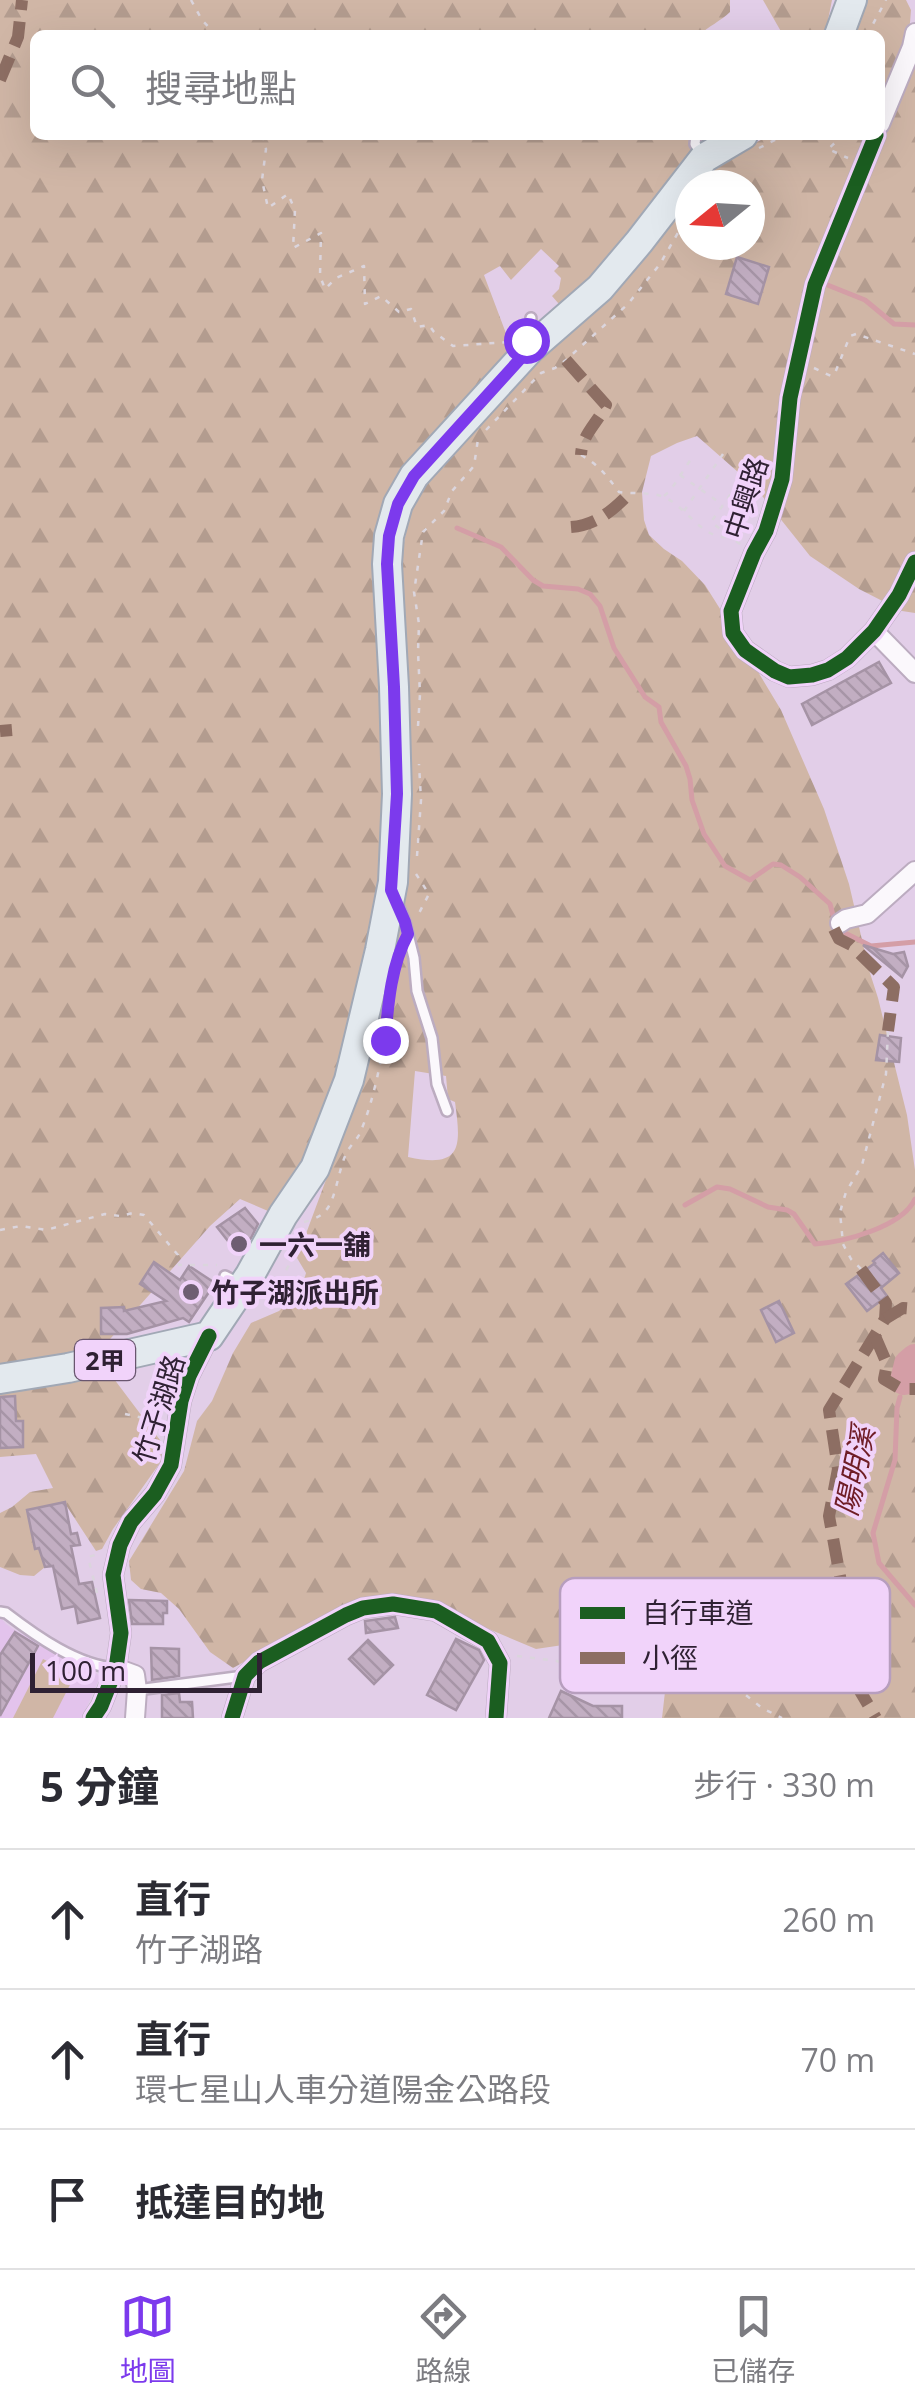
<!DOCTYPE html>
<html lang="zh-TW">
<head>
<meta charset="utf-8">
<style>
  body { margin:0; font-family:"Open Sans","Noto Sans TC",sans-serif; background:#f7f7f7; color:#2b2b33 }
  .compass { position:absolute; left:675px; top:170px; width:90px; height:90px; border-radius:50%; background:#fff; box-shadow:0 10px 40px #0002; rotate:252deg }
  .scale { position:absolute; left:30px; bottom:25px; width:232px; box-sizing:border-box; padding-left:10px; border:5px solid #2f2133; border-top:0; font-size:28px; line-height:35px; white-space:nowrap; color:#2f2133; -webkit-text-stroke:8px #f1d3fa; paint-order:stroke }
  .stop { position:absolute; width:30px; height:30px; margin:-22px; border:8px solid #7c3aed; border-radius:50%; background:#fff }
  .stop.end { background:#7c3aed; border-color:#fff; box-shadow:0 2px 10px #0008 }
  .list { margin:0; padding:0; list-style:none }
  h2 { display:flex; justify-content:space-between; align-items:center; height:130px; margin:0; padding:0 40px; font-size:42px }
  h2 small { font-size:32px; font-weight:400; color:#7c7c81 }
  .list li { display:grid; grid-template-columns:65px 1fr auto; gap:30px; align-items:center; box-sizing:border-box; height:140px; padding:0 40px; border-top:2px solid #e1e1e2 }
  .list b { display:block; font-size:38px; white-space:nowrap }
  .list p { margin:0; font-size:32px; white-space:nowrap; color:#7c7c81 }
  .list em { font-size:32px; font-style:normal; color:#7c7c81 }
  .icon { flex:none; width:55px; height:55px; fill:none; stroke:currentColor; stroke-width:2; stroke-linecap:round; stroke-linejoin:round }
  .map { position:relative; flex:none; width:915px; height:1718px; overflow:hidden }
  .search { position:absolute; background:#fff; box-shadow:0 10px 40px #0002; left:30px; right:30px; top:30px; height:110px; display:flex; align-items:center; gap:25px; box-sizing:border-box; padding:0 35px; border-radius:15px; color:#7c7c81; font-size:38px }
  .sheet { height:550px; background:#fff }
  nav { display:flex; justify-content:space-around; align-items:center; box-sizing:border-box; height:140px; border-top:2px solid #e1e1e2; background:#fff; font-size:28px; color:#7c7c81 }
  nav a { display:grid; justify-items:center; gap:5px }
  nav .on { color:#7c3aed }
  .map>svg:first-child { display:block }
</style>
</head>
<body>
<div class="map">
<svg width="915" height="1718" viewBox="0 0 915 1718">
  <defs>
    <pattern id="forest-firs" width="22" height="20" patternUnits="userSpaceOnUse" patternTransform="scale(2.5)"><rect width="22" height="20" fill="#d0b6a6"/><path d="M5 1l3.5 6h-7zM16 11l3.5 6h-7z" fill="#b39c8f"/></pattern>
    <pattern id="building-back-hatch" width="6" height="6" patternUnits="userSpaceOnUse" patternTransform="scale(2.5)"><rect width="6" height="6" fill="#c2aec2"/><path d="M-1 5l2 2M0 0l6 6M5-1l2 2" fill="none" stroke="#a795a7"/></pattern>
  </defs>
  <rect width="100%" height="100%" fill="#e2cee8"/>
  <!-- built -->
  <path fill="#e3c3ec" d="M0 1617 6 1624 16 1631 95 1672 100 1677 82 1718H0Z"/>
  <!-- forest -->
  <g fill="url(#forest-firs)" fill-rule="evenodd">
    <path d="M0 0H730V12C721 21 707 27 700 35H35V135H726L717 144 682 167 681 182 698 179 729 157 770 135H880V35H848L853 20 867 0H906L911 10 910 23 893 67 884 107 888 113 896 109 915 62V613L902 611 859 589 810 556 755 487 697 436 677 443 651 456 642 492 644 520 649 535 664 549 682 561 705 585 722 612 781 710 824 809 849 884 869 970 878 998 907 1115 915 1170V1718H662L666 1683 568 1689 563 1645 536 1649 432 1605 354 1601 233 1668 210 1652 179 1609 161 1593 141 1589 131 1580 129 1561 184 1471 197 1421 212 1401 233 1353 251 1323 279 1311 301 1290 306 1273 297 1258 350 1115 404 891 409 796 407 691 397 578 411 507 432 475 455 448 530 366 577 325 552 296 559 289 561 278 554 271 559 266 541 249 511 280 500 266 484 275 507 336 518 351 415 460 398 487 383 526 378 561 386 687 389 794 385 878 350 1047 317 1141 277 1211H268L240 1199 210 1226 96 1355 163 1444 162 1460 113 1529 102 1549 96 1551 64 1502 27 1510 35 1548H39L45 1567 34 1576 20 1575 0 1567V1513L12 1507 30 1492 53 1488 36 1454 0 1457ZM690 185H750V245H690ZM415 1071 446 1076 448 1099 455 1102C461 1146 463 1169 408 1157Z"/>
    <path d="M763 0H832L825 35H783Z"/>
  </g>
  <!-- pitch -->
  <path fill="#d0b6a6" d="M43 1659 75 1675 53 1718H13Z"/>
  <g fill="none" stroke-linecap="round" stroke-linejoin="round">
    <!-- stream -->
    <g stroke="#d49ea6" stroke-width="5">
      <path d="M825 284 865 300 894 324 915 325"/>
      <path d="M457 528 501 547 533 580 543 586 578 589 590 594 600 606 614 648 645 697 659 707 661 722 686 766 690 779 692 800 704 834 725 866 750 880 773 864 781 865 800 877 830 904 834 919 845 933 871 946 915 942"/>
      <path d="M685 1205 717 1187 730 1189 768 1207 787 1210 794 1214 815 1244C844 1242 902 1227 915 1199"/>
      <path d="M900 1397 897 1408 895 1460 873 1533 879 1563 915 1605"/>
    </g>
    <!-- river -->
    <path stroke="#d49ea6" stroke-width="28" d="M904 1381 908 1364 915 1358"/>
  </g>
  <!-- building -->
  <g fill="url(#building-back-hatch)" stroke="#a593a5" stroke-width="2.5">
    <path d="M737 257 769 267 758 304 726 294Z"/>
    <path d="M879 662 891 683 812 725 802 704Z"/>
    <path d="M863 945 893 954 904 952 908 966 902 977Z"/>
    <path d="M880 1035 901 1038 899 1062 876 1060Z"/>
    <path d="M245 1208 258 1224 251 1238 235 1250 217 1227Z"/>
    <path d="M883 1253 899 1273 881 1288 887 1296 867 1311 846 1284 875 1263 873 1261Z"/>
    <path d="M154 1262 180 1280 189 1266 215 1283 189 1322 183 1318 127 1334H101V1308L124 1307V1311L166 1301 140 1284Z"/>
    <path d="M779 1301 794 1333 776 1342 761 1310Z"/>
    <path d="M15 1396 16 1421H23V1447L0 1448V1397Z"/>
    <path d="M65 1502 71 1534 77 1533 80 1545 71 1546 79 1584 92 1582 100 1618 78 1623 75 1606 62 1609 53 1566 45 1567 39 1548 35 1549 27 1510Z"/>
    <path d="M129 1600 167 1601V1613H163V1624H132Z"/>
    <path d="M395 1617 398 1628 366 1633 365 1621Z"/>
    <path d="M15 1632 38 1646 0 1716V1655Z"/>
    <path d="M456 1639 479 1650 484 1660 456 1710 427 1695Z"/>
    <path d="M368 1640 393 1665 374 1684 349 1659Z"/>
    <path d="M151 1648 179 1649V1676L152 1680Z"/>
    <path d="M561 1691 593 1706H622V1718H549Z"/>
    <path d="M179 1693 180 1702H192L193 1718H162V1695Z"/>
  </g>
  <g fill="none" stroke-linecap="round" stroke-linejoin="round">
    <!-- service casing -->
    <g stroke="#bcacc0" stroke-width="14">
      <g id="service">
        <path d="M696 135 695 144 703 156"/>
        <path d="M527 342 531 318"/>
        <path d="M397 902 405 922 414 958 417 991 432 1038 437 1084 447 1111"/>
        <path d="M225 1276 241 1284"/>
        <path d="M0 1612 6 1613C36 1636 78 1666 116 1668"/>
        <path d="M137 1690 244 1676"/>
      </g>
    </g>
    <!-- minor casing -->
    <g stroke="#bcacc0" stroke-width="22">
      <g id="minor">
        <path d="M880 124 912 47 915 33"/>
        <path d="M876 135 815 285 790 398 782 479 766 531 754 553 731 611 733 633 745 650 775 671 789 677 812 675 828 670 847 658 874 631 899 595 915 562"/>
        <path d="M874 631 915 673"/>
        <path d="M840 923 846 919 867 914 915 871"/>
        <path d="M116 1668 135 1675 137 1690 135 1718"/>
        <path d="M93 1718 101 1706 116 1668 121 1633 113 1575 120 1545 131 1522 155 1494 171 1465 181 1401 189 1376 209 1336"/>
        <path d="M232 1718 245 1676 259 1662 346 1615 363 1608 393 1604 436 1611 488 1641 500 1663 496 1718"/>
      </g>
    </g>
    <!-- primary casing -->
    <g stroke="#a1a8b5" stroke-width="32">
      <g id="primary">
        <path d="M839 35 852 0"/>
        <path d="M0 1379 68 1368 209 1336 250 1275 283 1215 315 1168 349 1080 380 950 393 882 397 794 394 687 387 564 389 536 398 504 414 476 530 349 600 288 639 242 704 158 743 135"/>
      </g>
    </g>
    <!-- path -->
    <g stroke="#dbd5dd" stroke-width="2.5" stroke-dasharray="5 8" stroke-linecap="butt">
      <path d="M191 0 202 20 216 35"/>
      <path d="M867 35 886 0"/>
      <path d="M263 135 266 149 262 180 268 208 288 194 295 210 293 248 321 233 320 276 325 289 336 278 364 266 365 304 381 296 399 312 411 309 417 327 429 325 434 332 453 346 508 342"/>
      <path d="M844 135 828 149 848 158"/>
      <path d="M759 148 785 135"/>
      <path d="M814 368 831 376 835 373 850 336 856 334 915 354"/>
      <path d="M486 430 541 373 555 368 566 360 628 304 660 264 687 217"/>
      <path d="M581 455C599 465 607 476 619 492 632 494 649 492 661 496 686 504 701 541 731 537"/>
      <path d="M680 475 723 505"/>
      <path d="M664 496 670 491 693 456"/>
      <path d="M684 511 723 454"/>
      <path d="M740 544 711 522 735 488 755 502"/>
      <path d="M418 726 420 694 418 652 419 624 414 592 423 532 444 511 452 491 474 466 478 439"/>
      <path d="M417 856 421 800 419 764"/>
      <path d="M416 874 429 894 418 915"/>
      <path d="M304 1222C315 1219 323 1216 329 1206 337 1191 339 1169 346 1154 349 1147 355 1142 359 1135 373 1105 383 1054 387 1021"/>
      <path d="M0 1230 21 1226 46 1230 105 1214 120 1216 133 1213 144 1215 178 1255 179 1265H217"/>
      <path d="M861 1269 851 1259 843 1244 840 1212 846 1192 862 1165 886 1074 888 1031"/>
      <path d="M265 1296 270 1299 289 1265 300 1231 298 1230"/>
      <path d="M125 1414 158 1421"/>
      <path d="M97 1593 88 1557 102 1553"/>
      <path d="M517 1656 557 1661 594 1677C619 1663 656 1664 685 1666L696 1652 701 1651 717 1672 762 1708 782 1718"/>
    </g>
    <!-- service -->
    <use href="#service" stroke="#fbf8fc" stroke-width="9"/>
    <!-- minor -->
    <use href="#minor" stroke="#fbf8fc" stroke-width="18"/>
    <!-- primary -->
    <use href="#primary" stroke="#e3e9ee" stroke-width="28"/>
    <!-- quiet -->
    <g stroke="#8d6e63" stroke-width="12" stroke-dasharray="25 12" stroke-linecap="butt">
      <path d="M0 80 18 37 22 0"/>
      <path d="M566 360 606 405C597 424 582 434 581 455"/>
      <path d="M571 527C596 525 612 511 629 494"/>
      <path d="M0 731 12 730"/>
      <path d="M834 929 839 939 851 945 894 987 888 1031"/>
      <path d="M861 1269 886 1303 885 1319 829 1410 838 1469 829 1516 845 1604 844 1664 876 1718"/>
      <path d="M885 1319 903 1308 915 1309"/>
      <path d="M875 1336 887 1364 884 1379 901 1389H915"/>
    </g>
    <!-- cycleway casing -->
    <g stroke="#f1d3fa" stroke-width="21">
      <g id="cycleway">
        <path d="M876 135 815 285 790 398 782 479 766 531 754 553 731 611 733 633 745 650 775 671 789 677 812 675 828 670 847 658 874 631 899 595 915 562"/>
        <path d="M93 1718 101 1706 116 1668 121 1633 113 1575 120 1545 131 1522 155 1494 171 1465 181 1401 189 1376 209 1336"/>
        <path d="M232 1718 245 1676 259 1662 346 1615 363 1608 393 1604 436 1611 488 1641 500 1663 496 1718"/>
      </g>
    </g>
    <!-- cycleway -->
    <use href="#cycleway" stroke="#1b5e20" stroke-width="15"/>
  </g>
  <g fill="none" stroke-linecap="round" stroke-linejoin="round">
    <!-- route -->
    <path stroke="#7c3aed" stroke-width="12" d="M385 1040C388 1005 391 965 408 934L405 922 391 890 397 794 394 687 387 564 389 536 398 504 414 476 530 348 526 340"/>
  </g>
  <!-- markers -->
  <g fill="#6e5e72" stroke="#f1d3fa" stroke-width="4">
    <circle cx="239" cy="1244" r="10"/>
    <circle cx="191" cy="1292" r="10"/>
  </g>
  <g text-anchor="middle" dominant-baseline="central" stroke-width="8" stroke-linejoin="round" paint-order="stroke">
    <!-- shield labels -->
    <rect fill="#f1d3fa" stroke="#69566f" stroke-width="2.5" x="75" y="1340" width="60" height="40" rx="8"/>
    <g font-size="25" font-weight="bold" fill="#2f2133">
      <text x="105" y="1360">2甲</text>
    </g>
    <!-- street labels -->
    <g font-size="28" fill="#2f2133" stroke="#f1d3fa">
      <text transform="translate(745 498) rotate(-72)">中興路</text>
      <text transform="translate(158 1409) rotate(-73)">竹子湖路</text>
    </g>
    <!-- poi labels -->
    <g font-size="28" font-weight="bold" fill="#2f2133" stroke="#f1d3fa" text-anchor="start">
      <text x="259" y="1244">一六一舖</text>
      <text x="211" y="1292">竹子湖派出所</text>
    </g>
    <!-- water labels -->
    <g font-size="30" font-style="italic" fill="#6f1d26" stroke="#f1d3fa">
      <text transform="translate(854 1471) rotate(-78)">陽明溪</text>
    </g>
  </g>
  <!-- legend -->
  <rect x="560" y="1578" width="330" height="115" rx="15" fill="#f1d3fa" stroke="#b79ebe" stroke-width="2.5"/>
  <rect x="580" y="1607" width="45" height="12" fill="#1b5e20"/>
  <rect x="580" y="1652" width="45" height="12" fill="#8d6e63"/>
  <g font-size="28" fill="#2f2133">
    <text x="642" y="1623">自行車道</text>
    <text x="642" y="1668">小徑</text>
  </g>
</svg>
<svg class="compass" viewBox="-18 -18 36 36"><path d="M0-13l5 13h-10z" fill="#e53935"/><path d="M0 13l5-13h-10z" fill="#7c7c81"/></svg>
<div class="scale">100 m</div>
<div class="stop" style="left:526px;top:340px"></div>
<div class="stop end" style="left:385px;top:1040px"></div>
<div class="search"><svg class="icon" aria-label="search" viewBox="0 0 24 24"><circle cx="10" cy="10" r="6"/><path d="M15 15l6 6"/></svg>搜尋地點</div>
</div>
<section class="sheet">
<h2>5 分鐘<small>步行 · 330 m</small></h2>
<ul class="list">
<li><svg class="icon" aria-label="ahead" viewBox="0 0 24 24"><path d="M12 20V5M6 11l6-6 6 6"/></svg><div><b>直行</b><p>竹子湖路</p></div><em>260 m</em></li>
<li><svg class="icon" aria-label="ahead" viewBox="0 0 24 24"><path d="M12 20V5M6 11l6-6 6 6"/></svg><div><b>直行</b><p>環七星山人車分道陽金公路段</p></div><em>70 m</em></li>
<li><svg class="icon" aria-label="arrive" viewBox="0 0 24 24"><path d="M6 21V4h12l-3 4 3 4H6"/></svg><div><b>抵達目的地</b></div></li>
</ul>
</section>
<nav>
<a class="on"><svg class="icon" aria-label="map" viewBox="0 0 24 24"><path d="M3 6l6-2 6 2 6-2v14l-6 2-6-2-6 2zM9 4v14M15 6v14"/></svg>地圖</a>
<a><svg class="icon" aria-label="directions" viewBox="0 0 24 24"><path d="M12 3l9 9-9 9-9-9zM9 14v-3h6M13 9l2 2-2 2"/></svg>路線</a>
<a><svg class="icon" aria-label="saved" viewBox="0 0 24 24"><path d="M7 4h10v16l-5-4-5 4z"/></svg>已儲存</a>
</nav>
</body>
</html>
